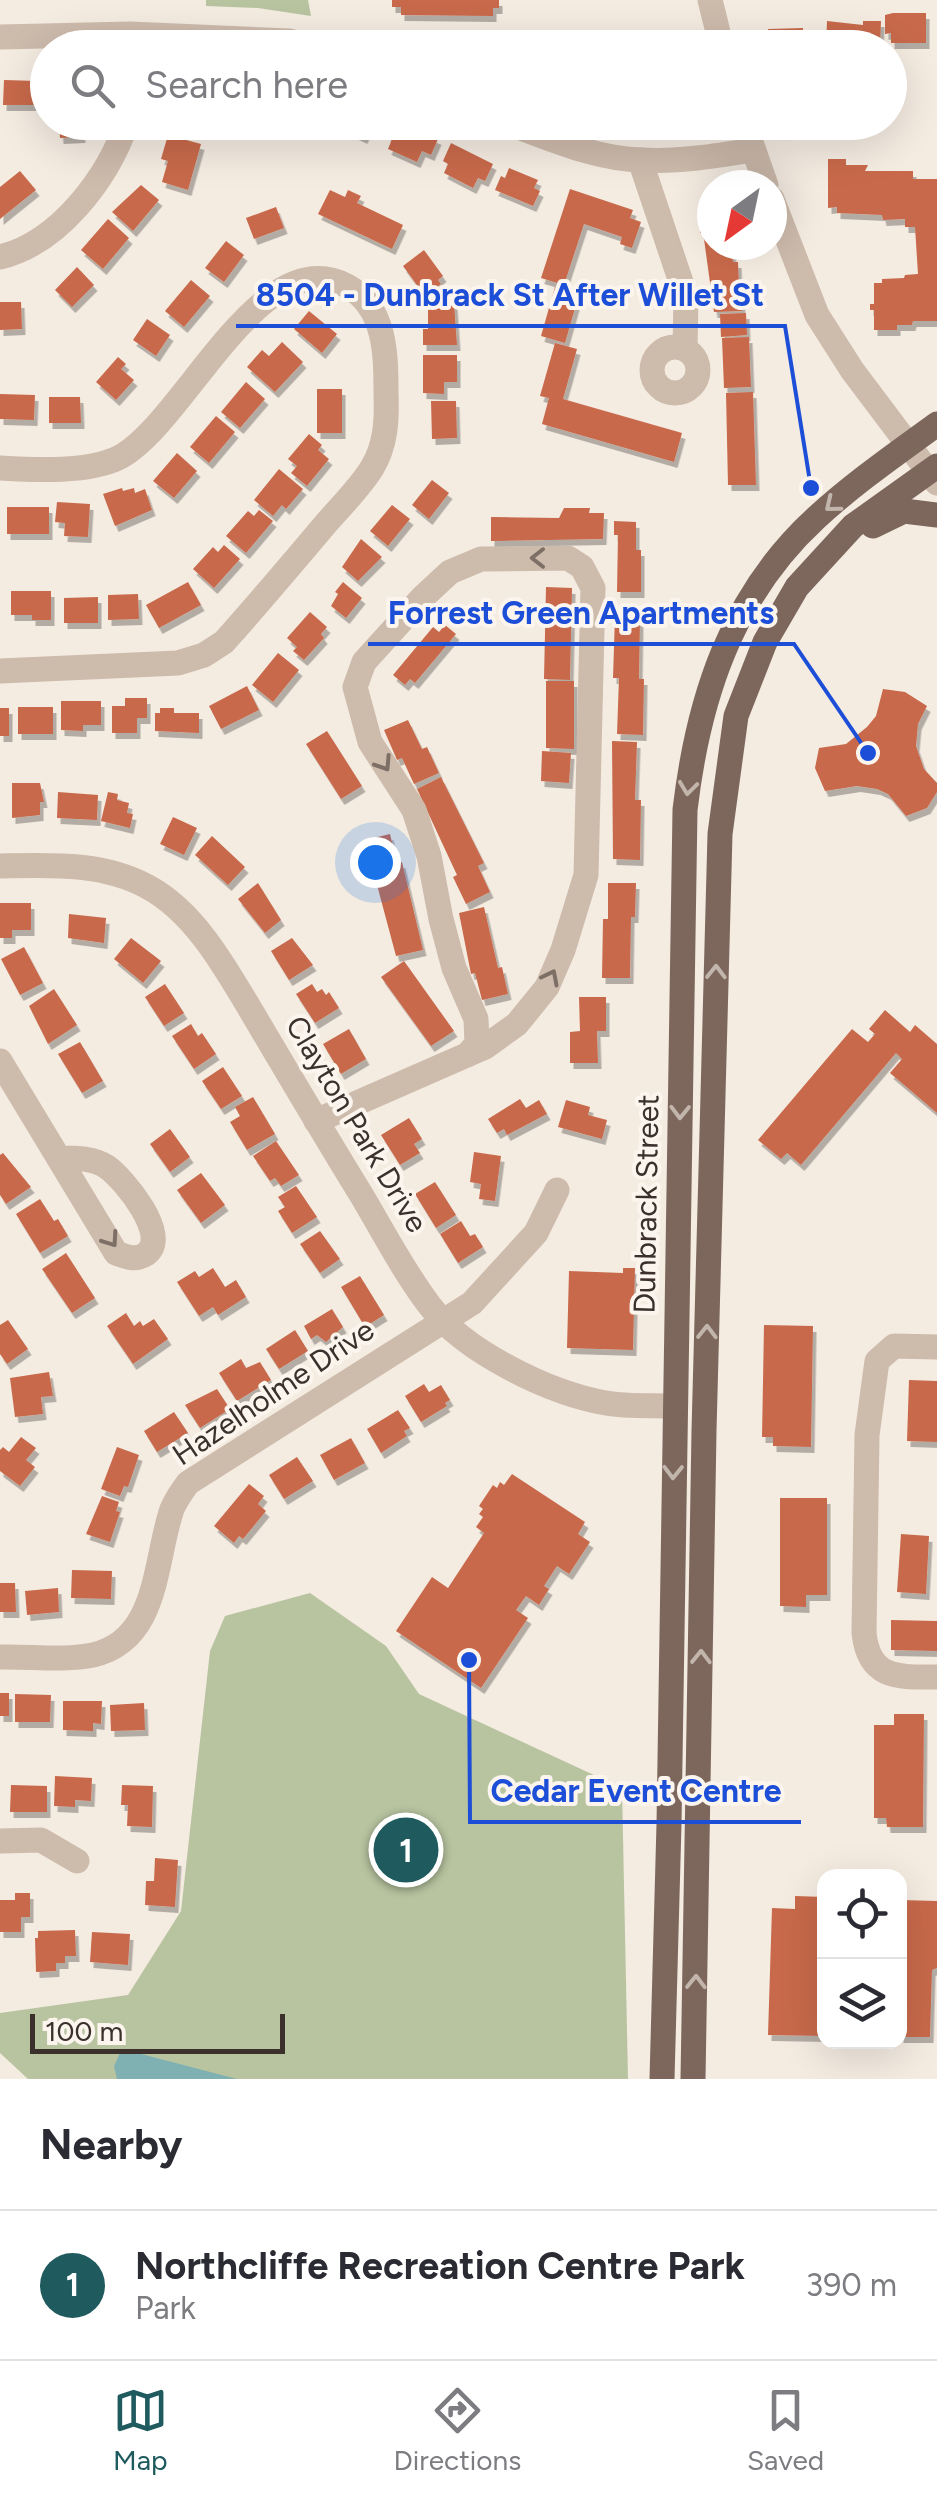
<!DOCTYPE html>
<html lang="en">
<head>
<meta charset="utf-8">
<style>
  body { margin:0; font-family:Figtree,sans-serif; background:#f7f7f7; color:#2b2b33 }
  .controls { position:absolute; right:30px; bottom:30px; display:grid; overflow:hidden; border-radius:20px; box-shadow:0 10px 40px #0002 }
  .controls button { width:90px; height:90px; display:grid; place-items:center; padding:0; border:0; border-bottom:2px solid #e1e1e2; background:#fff; color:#2b2b33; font:50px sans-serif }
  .compass { position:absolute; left:697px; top:170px; width:90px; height:90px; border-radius:50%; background:#fff; box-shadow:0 10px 40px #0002; rotate:213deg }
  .scale { position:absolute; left:30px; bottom:25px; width:255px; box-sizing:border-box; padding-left:10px; border:5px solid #3b302b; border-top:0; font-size:28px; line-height:35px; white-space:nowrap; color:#3b302b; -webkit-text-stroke:8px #fbf5ee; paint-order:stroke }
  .you { position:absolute; left:375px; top:862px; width:35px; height:35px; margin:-25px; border:8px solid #fff; border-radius:50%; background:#1a73e8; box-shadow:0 0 0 15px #1a73e833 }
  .badge { display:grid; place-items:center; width:65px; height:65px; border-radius:50%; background:#1f5a5e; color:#fff; font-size:32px; font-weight:700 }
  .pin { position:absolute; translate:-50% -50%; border:5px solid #fff; box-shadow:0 2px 10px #0006 }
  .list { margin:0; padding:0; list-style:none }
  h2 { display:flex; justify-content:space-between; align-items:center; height:130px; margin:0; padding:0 40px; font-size:42px }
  h2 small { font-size:32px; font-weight:400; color:#7c7c81 }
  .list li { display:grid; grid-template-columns:65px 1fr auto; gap:30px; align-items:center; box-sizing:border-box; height:150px; padding:0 40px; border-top:2px solid #e1e1e2 }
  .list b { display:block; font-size:38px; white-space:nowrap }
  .list p { margin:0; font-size:32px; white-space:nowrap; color:#7c7c81 }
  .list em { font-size:32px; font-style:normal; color:#7c7c81 }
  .icon { flex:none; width:55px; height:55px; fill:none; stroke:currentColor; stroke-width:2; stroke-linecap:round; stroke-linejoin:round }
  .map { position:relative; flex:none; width:937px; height:2079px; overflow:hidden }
  .search { position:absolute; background:#fff; box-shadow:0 10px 40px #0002; left:30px; right:30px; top:30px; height:110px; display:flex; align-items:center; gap:25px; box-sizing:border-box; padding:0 35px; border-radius:55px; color:#7c7c81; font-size:38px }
  .sheet { height:280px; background:#fff }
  nav { display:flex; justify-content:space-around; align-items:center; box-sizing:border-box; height:140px; border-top:2px solid #e1e1e2; background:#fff; font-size:28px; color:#7c7c81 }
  nav a { display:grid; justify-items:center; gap:5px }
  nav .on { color:#1f5a5e }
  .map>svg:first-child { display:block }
</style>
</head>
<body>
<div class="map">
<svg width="937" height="2079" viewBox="0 0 937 2079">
  <defs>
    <filter id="shadow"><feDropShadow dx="3.5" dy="6" stdDeviation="0" flood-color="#0004"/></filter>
  </defs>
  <rect width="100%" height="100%" fill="#f4ebe1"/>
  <!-- green -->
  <g fill="#b8c4a0">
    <path d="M206 0H308L311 16 258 8 206 6Z"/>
    <path d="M310 1593 386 1646 419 1694 622 1788 628 2079H28L0 2053V2013L128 1995 181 1911 210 1651 225 1616Z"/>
  </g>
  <!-- water -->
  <path fill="#7fb0b2" d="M122 2049 237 2079H117L114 2066Z"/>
  <!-- building -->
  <g fill="#c8694b" filter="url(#shadow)">
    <path d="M392 0H499V8H493V16L401 15V7H392Z"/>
    <path d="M893 13H926V43H891V33L885 34V15Z"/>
    <path d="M827 21 863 25V21H881L880 45 869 44V48L826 45Z"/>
    <path d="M803 28V48H768V29Z"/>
    <path d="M651 42V48H552L551 44Z"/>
    <path d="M4 80 38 81 37 105H3Z"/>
    <path d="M59 122H81L82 137 60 138Z"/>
    <path d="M338 122H378L375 129 369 126 364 138 336 125Z"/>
    <path d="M393 122H402L438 139 431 155 422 151 417 162 388 149 392 139 387 136Z"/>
    <path d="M168 135 201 144 188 190 162 182 168 161 161 159Z"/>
    <path d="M451 143 493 164 485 181 478 178 473 188 444 173 448 164 443 161Z"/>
    <path d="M828 159H846V165H868L865 171H913V179H937V321H913L912 325H897V330H874V310H870V304H874V283H882V279L904 278 905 275 918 274 915 227H905V219L883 220 882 215 837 213V207L828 208Z"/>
    <path d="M509 168 538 180 534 188 540 191 533 206 495 190 501 176 505 178Z"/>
    <path d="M20 171 36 190 0 219V187Z"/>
    <path d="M141 185 159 200 133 231 112 212Z"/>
    <path d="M570 189 633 210 630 218 641 222 632 248 620 244 622 237 584 224 564 285 541 278Z"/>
    <path d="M330 190 345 197 348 190 361 196 357 203 403 225 392 249 318 214Z"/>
    <path d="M702 206H712V233H700Z"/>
    <path d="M276 207 284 228 254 239 246 218Z"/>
    <path d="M108 219 129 238 103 269 81 250Z"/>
    <path d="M712 238V245H732L733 262H738L739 285H741L742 311 714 312 704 239Z"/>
    <path d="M226 241 244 255 224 282 205 268Z"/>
    <path d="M424 250 443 276 438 280 441 284 425 296 403 266Z"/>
    <path d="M77 267 94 285 72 307 55 290Z"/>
    <path d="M191 280 210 296 184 327 165 311Z"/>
    <path d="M555 287 579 294 565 343 541 336Z"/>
    <path d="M0 302H21L22 329 0 330Z"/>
    <path d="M428 303H454L457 345H423V329H428Z"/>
    <path d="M309 311 337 334 322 353 294 329Z"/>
    <path d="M746 313 747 335 721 337 720 314Z"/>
    <path d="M147 319 170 335 156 356 133 340Z"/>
    <path d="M749 337 751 387 724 388 722 338Z"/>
    <path d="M282 342 303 362 275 392 247 367 262 350 269 356Z"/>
    <path d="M555 343 577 349 563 399 682 433 674 462 542 424 549 398 540 396Z"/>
    <path d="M423 355H457V382H444V394L423 393Z"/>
    <path d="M118 357 126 364 121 369 134 380 116 400 96 382Z"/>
    <path d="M246 382 265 399 240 428 221 412Z"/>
    <rect x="317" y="389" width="25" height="44"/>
    <path d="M753 392 756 485H728L726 393Z"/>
    <path d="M0 394 35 395 34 420 0 419Z"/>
    <path d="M49 397H80L81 423H49Z"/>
    <path d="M431 401H456L457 438 432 439Z"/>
    <path d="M216 416 235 432 209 463 190 447Z"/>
    <path d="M309 434 322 445 318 450 329 459 307 486 291 473 297 466 288 459Z"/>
    <path d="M177 453 197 471 174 498 153 481Z"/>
    <path d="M279 469 303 489 286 509 282 505 273 516 254 500Z"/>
    <path d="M432 480 449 493 429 519 412 505Z"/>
    <path d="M122 488 123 491 134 488 135 493 145 489 152 510 115 526 103 494Z"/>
    <path d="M57 502 90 504 88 537 64 536 65 523 55 522Z"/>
    <path d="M392 505 410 519 388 546 370 531Z"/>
    <rect x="7" y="507" width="42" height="27"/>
    <path d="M564 508H590L589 513H604L603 539 491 541V517L559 518Z"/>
    <path d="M259 510 273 521 246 553 226 536 248 511 254 516Z"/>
    <path d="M614 521 636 522V550H641V592H617L618 535H614Z"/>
    <path d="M361 539 382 557 358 581 342 567Z"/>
    <path d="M224 545 240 559 214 588 193 569 213 547 218 552Z"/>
    <path d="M188 582 201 605 159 628 146 605Z"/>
    <path d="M343 582 362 598 346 618 331 606 338 594 335 592Z"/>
    <path d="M546 587 572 588 570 680 544 679Z"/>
    <path d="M11 591H51V620H32V615H11Z"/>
    <path d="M138 594 139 619 108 620V595Z"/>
    <path d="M98 597V623H64V598Z"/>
    <path d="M310 612 327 627 321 634 324 638 304 660 293 651 297 647 287 638Z"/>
    <path d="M615 616 640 617 639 679H644L643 735 617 734 619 678H613Z"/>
    <path d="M445 625 456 634 415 683 410 679 405 685 393 675 433 627 439 632Z"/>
    <path d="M278 653 299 670 273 702 252 685Z"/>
    <path d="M546 681H574V749L546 748Z"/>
    <path d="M247 686 259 710 221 729 209 706Z"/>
    <path d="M883 689 905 692 927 706 918 724 916 746 924 769 937 783V792L927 808 906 816 888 794 877 789 857 786 825 791 815 768 819 748 846 744 867 727 876 716Z"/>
    <path d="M125 698H147V718H137V733H112V706H125Z"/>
    <path d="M61 701H101V725H83V731L61 730Z"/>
    <rect x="18" y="707" width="35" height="27"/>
    <rect x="0" y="708" width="9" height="28"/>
    <path d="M160 708H174V713H199V733L155 731V713H160Z"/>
    <path d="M408 720 422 749 427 747 439 773 414 784 402 758 397 760 384 730Z"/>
    <path d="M327 731 362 786 341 799 306 744Z"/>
    <path d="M612 741 637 742 635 800H641L640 860 613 859Z"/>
    <path d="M542 751 571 753 569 783 541 781Z"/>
    <path d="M441 777 484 863 478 866 490 892 466 904 453 877 457 875 417 789Z"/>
    <path d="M12 783H40L44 802H40V815L12 818Z"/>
    <path d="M58 792 98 795 97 820 57 818Z"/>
    <path d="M108 792 118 794 117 800 129 803 127 813 133 814 130 828 101 821Z"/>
    <path d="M173 817 197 828 184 855 160 844Z"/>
    <path d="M390 834 397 863 402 862 423 950 396 956 365 840Z"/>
    <path d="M212 836 245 867 228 885 195 855Z"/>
    <path d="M258 883 281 920 265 933 238 899Z"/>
    <path d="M608 883H636L635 917H631L630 978H602L603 919H608Z"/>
    <path d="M0 903H31V930H12V938H0Z"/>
    <path d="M484 907 498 968 502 967 508 994 482 1000 475 973 471 974 459 913Z"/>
    <path d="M69 914 106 918 104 943 68 938Z"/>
    <path d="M131 938 161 961 143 983 114 959Z"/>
    <path d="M292 938 313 965 289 980 271 951Z"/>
    <path d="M24 947 43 983 20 995 1 959Z"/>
    <path d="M404 961 454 1031 431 1046 381 977Z"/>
    <path d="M165 984 184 1013 164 1026 145 997Z"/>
    <path d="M312 984 317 992 322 989 326 995 329 992 339 1008 315 1023 296 994Z"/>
    <path d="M54 989 77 1025 48 1044 29 1006Z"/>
    <path d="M579 997H606V1031H597L598 1063H570V1032L580 1031Z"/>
    <path d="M885 1010 910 1032 915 1025 937 1044V1113L890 1073 902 1059 896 1053 801 1165 787 1153 781 1159 758 1140 852 1029 868 1042 875 1034 869 1029Z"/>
    <path d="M191 1024 198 1036 202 1033 216 1054 194 1069 172 1036Z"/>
    <path d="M349 1029 366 1059 341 1074 323 1044Z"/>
    <path d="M80 1042 103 1081 82 1093 58 1054Z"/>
    <path d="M223 1067 242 1096 221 1109 202 1081Z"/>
    <path d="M253 1097 275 1134 247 1150 230 1122 240 1116 235 1107Z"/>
    <path d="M520 1099 526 1108 539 1100 547 1114 507 1135 504 1129 497 1133 488 1119Z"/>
    <path d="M566 1100 590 1107 588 1115 607 1120 602 1139 558 1127Z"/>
    <path d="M409 1118 422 1139 414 1144 420 1153 400 1165 381 1135Z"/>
    <path d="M170 1129 190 1157 170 1172 150 1144Z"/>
    <path d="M276 1141 299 1175 281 1186 275 1178 270 1181 253 1156Z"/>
    <path d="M474 1152 501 1156 495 1201 479 1199 481 1184 470 1182Z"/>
    <path d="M3 1153 31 1187 6 1204 0 1195V1155Z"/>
    <path d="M201 1173 225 1205 201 1223 177 1190Z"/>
    <path d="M435 1182 456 1215 436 1228 415 1194Z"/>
    <path d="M296 1186 317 1217 292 1233 278 1211 285 1207 278 1197Z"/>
    <path d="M40 1199 54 1221 58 1219 68 1236 40 1253 16 1214Z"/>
    <path d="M461 1221 470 1236 475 1234 483 1247 458 1263 440 1234Z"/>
    <path d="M320 1231 340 1259 320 1273 300 1244Z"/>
    <path d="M66 1253 95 1298 72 1313 42 1269Z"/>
    <path d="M213 1268 225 1287 236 1280 246 1297 218 1315 213 1307 199 1316 177 1282 195 1271 199 1277Z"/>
    <path d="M623 1268H635L633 1350 567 1348 569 1271 623 1273Z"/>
    <path d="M360 1276 384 1315 365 1327 341 1287Z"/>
    <path d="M332 1309 343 1327 326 1342 317 1335 311 1339 304 1326Z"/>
    <path d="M126 1313 134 1326 140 1321 143 1326 154 1319 168 1339 133 1364 107 1326Z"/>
    <path d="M8 1320 28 1349 7 1364 0 1354V1325Z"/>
    <path d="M764 1325 813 1326 811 1447 773 1446V1437H762Z"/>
    <path d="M295 1330 308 1351 279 1369 266 1349Z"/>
    <path d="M241 1359 246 1368 260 1362 271 1380 237 1401 219 1373Z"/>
    <path d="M49 1372 53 1396 41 1397 43 1414 15 1417 10 1378Z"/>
    <path d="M909 1380 937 1381V1442L907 1441Z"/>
    <path d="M424 1384 429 1392 441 1385 450 1400 445 1403 447 1406 421 1422 405 1396Z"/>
    <path d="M217 1389 230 1409 200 1428 185 1405Z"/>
    <path d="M398 1410 410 1428 404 1431 407 1436 381 1453 367 1429Z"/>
    <path d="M174 1412 188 1433 157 1452 144 1431Z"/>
    <path d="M21 1437 36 1448 26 1460 35 1467 20 1486 0 1471V1450L3 1447 9 1452Z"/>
    <path d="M351 1438 365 1463 334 1480 320 1455Z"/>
    <path d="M117 1447 139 1455 128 1487 124 1486 120 1496 101 1489Z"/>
    <path d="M297 1457 313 1481 284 1499 269 1475Z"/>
    <path d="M512 1474 585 1522 578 1534 590 1542 569 1574 557 1566 544 1586 549 1589 539 1605 526 1596 516 1610 528 1618 481 1688 396 1631 432 1577 448 1588 484 1533 476 1527 483 1517 479 1514 483 1509 479 1506 493 1485 497 1488 500 1482 504 1485Z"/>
    <path d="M249 1484 264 1496 258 1504 266 1511 243 1539 239 1536 234 1543 214 1526Z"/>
    <path d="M102 1496 119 1502 116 1511 120 1512 110 1542 86 1534Z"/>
    <path d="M780 1498H827V1595H806V1607L780 1606Z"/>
    <path d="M901 1534 929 1536 926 1594 897 1592Z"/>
    <path d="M72 1570 112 1571 111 1599 71 1598Z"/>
    <path d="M0 1583H15L16 1612H0Z"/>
    <path d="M58 1588 59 1612 27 1615 25 1591Z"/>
    <path d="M891 1620 937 1621V1651L891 1650Z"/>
    <rect x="0" y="1693" width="9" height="23"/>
    <path d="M15 1694 51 1695 50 1722H15Z"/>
    <path d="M63 1701H102L101 1724 93 1723V1731L63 1730Z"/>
    <path d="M144 1703 145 1730 111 1731 110 1705Z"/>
    <path d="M894 1714H924L923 1827H887L886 1818H874V1725H894Z"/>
    <path d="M55 1776 92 1778 91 1801 75 1800V1807L54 1806Z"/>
    <path d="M11 1785 47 1786V1812H10Z"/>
    <path d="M122 1785 153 1786 152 1827 127 1826 128 1805H121Z"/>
    <path d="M155 1858 178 1860 175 1907 145 1905 146 1881H154Z"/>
    <path d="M15 1893H30V1917H21V1932H0V1900H15Z"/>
    <path d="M795 1896 824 1897V2036L768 2035 772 1908 795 1909Z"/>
    <path d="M900 1900 937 1901V1968L932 1970 930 2037H900Z"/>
    <path d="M75 1930 76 1956H65V1963H56V1971L36 1972 35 1938H38V1931Z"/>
    <path d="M92 1932 130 1934 128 1965 90 1962Z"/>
  </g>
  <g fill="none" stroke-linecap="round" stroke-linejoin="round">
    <!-- minor -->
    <g stroke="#cdbbac" stroke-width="25">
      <path d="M710 0 722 48"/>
      <path d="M0 37 130 34 290 41 317 48"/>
      <path d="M505 122C548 138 595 159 642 160 679 162 716 156 752 150"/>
      <path d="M744 122 766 185"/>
      <path d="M640 160 686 297 685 349"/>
      <path d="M772 199 817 315 852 370 937 483"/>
      <path d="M0 257C59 243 108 178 127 122"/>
      <circle cx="675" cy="370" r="23"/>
      <path d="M0 468C34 470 90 473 120 457 186 421 260 240 347 286 386 307 386 355 386 394 387 420 386 445 372 468 359 489 339 508 323 527 291 565 258 604 224 642L204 655 178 663 0 671"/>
      <path d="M0 866C50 865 103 862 148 887 196 913 226 969 253 1014 289 1075 325 1136 362 1196 384 1233 404 1272 430 1306 465 1352 549 1393 606 1403 628 1407 652 1405 674 1406"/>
      <path d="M0 1061 116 1253C127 1257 135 1261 146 1254 171 1236 124 1179 107 1167 94 1158 76 1158 61 1158"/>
      <path d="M316 1121 485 1047 517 1024 547 987 563 950 586 875 593 588 582 567 568 558 481 559 450 572 422 598 364 662 355 687 370 742 414 810 429 856 441 919 454 968 476 1019 477 1044 467 1055"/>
      <path d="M937 1347 894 1346 877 1361 867 1435 864 1633C869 1680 899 1677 937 1677"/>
      <path d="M0 1657C29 1656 64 1661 93 1655 159 1640 154 1562 172 1509 176 1500 182 1491 188 1483L472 1303 536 1233 557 1190"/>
      <path d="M0 1841 41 1840 77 1861"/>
    </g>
    <!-- major -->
    <g stroke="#7d675c" stroke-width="25">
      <path d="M873 526 904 511 937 515"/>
      <path d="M662 2079 669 1824 685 810C698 699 731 596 816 518 854 483 896 454 937 424"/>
      <path d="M693 2079 704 1431 720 834 736 716 765 642 797 587 853 526 937 466"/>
    </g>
  </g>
  <!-- one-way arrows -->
  <defs><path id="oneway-chevron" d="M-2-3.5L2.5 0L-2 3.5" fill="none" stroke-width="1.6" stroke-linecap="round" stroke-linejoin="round" transform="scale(2.5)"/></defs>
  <g stroke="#c2b5ac">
    <use href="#oneway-chevron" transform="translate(832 505) rotate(141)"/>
    <use href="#oneway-chevron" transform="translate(688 788) rotate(97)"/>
    <use href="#oneway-chevron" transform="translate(716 972) rotate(-89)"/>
    <use href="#oneway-chevron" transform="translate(680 1112) rotate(91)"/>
    <use href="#oneway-chevron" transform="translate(707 1332) rotate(-89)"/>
    <use href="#oneway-chevron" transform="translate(673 1472) rotate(91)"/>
    <use href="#oneway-chevron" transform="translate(701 1657) rotate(-89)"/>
    <use href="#oneway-chevron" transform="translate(696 1982) rotate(-89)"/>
  </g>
  <g stroke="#7d6f65">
    <use href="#oneway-chevron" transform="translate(538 558) rotate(180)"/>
    <use href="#oneway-chevron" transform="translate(384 764) rotate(57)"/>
    <use href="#oneway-chevron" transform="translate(551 977) rotate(-63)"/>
    <use href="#oneway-chevron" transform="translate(111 1240) rotate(55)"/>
  </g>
  <g text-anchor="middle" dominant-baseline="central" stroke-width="8" stroke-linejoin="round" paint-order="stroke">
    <!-- street labels -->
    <g font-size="30" fill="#3b302b" stroke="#fbf5ee">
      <text transform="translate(357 1124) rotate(59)">Clayton Park Drive</text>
      <text transform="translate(646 1204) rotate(-89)">Dunbrack Street</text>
      <text transform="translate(273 1392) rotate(-34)">Hazelholme Drive</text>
    </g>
  </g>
  <!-- callouts -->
  <path fill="none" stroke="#1d4ed8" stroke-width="4" d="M811 488L785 326H236M868 753L794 644H368M469 1660L470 1822H801"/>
  <g fill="#1d4ed8" stroke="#fbf5ee" stroke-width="4">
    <circle cx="811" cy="488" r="10"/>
    <circle cx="868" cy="753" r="10"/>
    <circle cx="469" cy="1660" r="10"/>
  </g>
  <g font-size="32" text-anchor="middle" font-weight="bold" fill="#1d4ed8" stroke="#fbf5ee" stroke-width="8" stroke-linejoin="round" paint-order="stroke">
    <text x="510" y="306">8504 - Dunbrack St After Willet St</text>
    <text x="581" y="624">Forrest Green Apartments</text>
    <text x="636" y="1802">Cedar Event Centre</text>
  </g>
</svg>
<div class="controls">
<button><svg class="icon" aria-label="locate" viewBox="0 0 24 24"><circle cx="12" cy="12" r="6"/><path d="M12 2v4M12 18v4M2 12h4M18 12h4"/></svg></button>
<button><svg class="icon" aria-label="layers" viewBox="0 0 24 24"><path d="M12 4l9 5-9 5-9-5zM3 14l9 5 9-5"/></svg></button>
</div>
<svg class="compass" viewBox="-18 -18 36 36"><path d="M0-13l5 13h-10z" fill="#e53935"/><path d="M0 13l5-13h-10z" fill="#7c7c81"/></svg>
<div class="scale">100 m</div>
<div class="you"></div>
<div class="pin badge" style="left:406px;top:1850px">1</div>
<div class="search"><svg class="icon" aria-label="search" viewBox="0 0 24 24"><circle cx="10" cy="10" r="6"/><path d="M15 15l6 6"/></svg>Search here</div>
</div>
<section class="sheet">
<h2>Nearby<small></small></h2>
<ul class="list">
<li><span class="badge">1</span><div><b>Northcliffe Recreation Centre Park</b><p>Park</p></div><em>390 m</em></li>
</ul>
</section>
<nav>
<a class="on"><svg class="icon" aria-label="map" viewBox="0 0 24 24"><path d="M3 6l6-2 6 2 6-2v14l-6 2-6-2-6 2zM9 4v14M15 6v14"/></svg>Map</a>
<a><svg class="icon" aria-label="directions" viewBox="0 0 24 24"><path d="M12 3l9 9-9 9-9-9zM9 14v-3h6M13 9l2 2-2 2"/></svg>Directions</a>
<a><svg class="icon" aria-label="saved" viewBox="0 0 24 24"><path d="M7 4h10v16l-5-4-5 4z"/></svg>Saved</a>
</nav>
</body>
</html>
